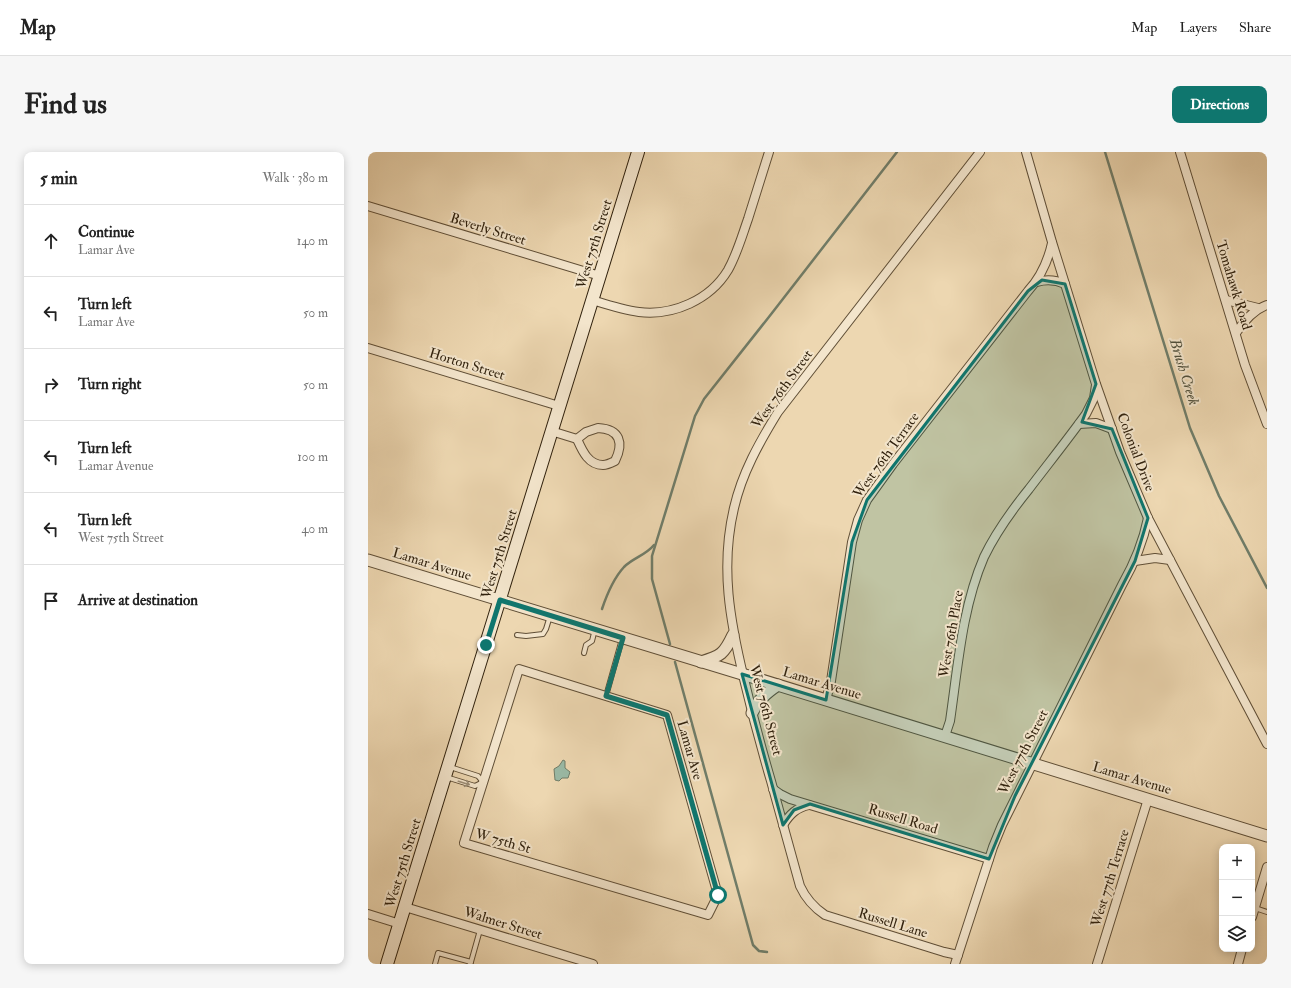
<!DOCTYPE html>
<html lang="en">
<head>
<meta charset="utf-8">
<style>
  body { margin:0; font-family:"IM FELL Double Pica",serif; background:#f6f6f6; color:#222 }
  .controls { position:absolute; right:12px; bottom:12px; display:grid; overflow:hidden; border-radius:8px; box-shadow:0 2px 10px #0003 }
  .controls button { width:36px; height:36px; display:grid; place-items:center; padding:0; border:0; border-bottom:1px solid #e0e0e0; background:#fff; color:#222; font:20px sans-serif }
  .stop { position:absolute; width:12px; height:12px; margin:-9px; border:3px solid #0f766e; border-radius:50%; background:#fff }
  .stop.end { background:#0f766e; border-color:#fff; box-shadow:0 1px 4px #0008 }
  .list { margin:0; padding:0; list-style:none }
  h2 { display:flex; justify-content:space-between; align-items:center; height:52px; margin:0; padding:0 16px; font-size:17px }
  h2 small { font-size:13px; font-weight:400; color:#767676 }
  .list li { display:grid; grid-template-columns:26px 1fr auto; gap:12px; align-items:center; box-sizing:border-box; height:72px; padding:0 16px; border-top:1px solid #e0e0e0 }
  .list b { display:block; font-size:15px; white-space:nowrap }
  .list p { margin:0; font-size:13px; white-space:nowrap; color:#767676 }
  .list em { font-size:13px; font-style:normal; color:#767676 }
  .icon { flex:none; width:22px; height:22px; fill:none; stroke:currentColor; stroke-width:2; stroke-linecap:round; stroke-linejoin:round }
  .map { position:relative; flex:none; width:899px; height:812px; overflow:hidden; border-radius:8px }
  header { display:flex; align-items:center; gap:24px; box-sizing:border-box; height:56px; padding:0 20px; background:#fff; border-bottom:1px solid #e0e0e0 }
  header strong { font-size:19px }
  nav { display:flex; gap:22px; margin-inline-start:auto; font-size:14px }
  .intro { display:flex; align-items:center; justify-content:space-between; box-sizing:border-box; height:96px; padding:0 24px }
  h1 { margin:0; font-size:28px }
  .button { padding:10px 18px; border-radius:8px; background:#0f766e; color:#fff; font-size:14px; font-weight:700 }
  main { display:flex; gap:24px; padding:0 24px }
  aside { flex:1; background:#fff; border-radius:8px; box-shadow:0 2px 10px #0003 }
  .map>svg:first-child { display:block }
</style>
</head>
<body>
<header>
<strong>Map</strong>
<nav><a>Map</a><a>Layers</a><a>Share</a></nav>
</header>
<div class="intro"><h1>Find us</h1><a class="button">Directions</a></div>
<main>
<aside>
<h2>5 min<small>Walk · 380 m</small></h2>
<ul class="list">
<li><svg class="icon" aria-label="ahead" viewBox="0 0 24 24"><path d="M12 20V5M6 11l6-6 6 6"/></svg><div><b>Continue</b><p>Lamar Ave</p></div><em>140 m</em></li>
<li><svg class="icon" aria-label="left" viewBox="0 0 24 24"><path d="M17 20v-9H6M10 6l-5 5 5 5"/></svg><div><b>Turn left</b><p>Lamar Ave</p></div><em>50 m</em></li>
<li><svg class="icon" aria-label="right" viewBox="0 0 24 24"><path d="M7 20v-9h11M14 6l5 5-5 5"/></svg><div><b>Turn right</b></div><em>50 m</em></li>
<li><svg class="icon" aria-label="left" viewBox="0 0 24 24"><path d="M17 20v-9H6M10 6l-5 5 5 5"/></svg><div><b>Turn left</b><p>Lamar Avenue</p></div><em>100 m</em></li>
<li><svg class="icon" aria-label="left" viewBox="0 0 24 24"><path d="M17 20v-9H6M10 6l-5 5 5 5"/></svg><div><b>Turn left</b><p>West 75th Street</p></div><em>40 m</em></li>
<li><svg class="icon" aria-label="arrive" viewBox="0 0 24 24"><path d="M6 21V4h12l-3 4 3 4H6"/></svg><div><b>Arrive at destination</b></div></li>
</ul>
</aside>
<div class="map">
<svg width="899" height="812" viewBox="0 0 899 812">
  <rect width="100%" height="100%" fill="#edd7b1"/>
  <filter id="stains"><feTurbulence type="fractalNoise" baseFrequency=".005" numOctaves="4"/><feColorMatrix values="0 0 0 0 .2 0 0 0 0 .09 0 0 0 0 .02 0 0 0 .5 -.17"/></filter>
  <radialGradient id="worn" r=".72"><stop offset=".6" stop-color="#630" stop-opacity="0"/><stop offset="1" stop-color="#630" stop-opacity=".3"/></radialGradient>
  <!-- water -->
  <path fill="#9abaa6" stroke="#707d69" d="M195 608 197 609V616L202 620 200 626H194L191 629 187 628 186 617 191 614Z"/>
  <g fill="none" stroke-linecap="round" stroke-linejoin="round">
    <!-- stream -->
    <g stroke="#707d69" stroke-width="2.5">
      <path d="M737 0 822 276 851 344 899 436"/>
      <path d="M234 457C239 442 245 427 256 415 265 406 278 403 286 393"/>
      <path d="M302 492 284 427V404L327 264 336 247 404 161 529 0"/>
      <path d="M307 510 385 793 391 799 399 800"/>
    </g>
    <!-- service casing -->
    <g stroke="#604f37" stroke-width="6">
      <g id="service">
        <path d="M149 483 158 484 175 482 178 477 182 464"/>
        <path d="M216 501 218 493 224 489 227 477"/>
        <path d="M238 544 254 487"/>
        <path d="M78 625 107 634 115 630 110 624 82 615"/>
        <path d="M887 756 899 760"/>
        <path d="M103 810 112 778"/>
        <path d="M67 812 70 801 103 810 102 812"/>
      </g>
    </g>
    <!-- minor casing -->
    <g stroke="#604f37" stroke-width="10">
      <g id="minor">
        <path d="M658 0 684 90 728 232 752 300 780 366 899 592"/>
        <path d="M812 0 877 213 899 272"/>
        <path d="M0 54 232 124"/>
        <path d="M669 130C679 127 688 128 697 132"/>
        <path d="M224 148C240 153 255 158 271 160 305 164 342 148 360 118 369 102 374 84 380 67 387 45 394 22 401 0"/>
        <path d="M858 148 890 156"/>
        <path d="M868 181C876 169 885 158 899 153"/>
        <path d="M0 196 191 254"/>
        <path d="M711 272 728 271 744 277"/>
        <path d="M230 276C252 277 256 291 247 309 243 311 239 313 235 313 220 313 214 298 209 287L218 280Z"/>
        <path d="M183 279 209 287"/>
        <path d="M767 409 787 406 802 408"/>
        <path d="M151 517 299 563 350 743 340 763 96 691Z"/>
        <path d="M458 548 463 529 484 390 490 368 499 348 525 312 660 139C672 126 680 109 684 91"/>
        <path d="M577 584 582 569C590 514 594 456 616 405 628 380 644 358 661 337 680 312 700 287 718 262L726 246 728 233"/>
        <path d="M405 637 412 642 422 647 621 707"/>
        <path d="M415 673C422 662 428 656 441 653"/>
        <path d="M37 755 225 812"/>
        <path d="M0 762 32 772"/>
        <path d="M884 765 899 715"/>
        <path d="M590 803 576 800 457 763C445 755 438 747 432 734 422 699 413 664 403 629 393 595 384 561 376 527 362 469 352 415 366 356 374 321 391 291 410 260L612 0"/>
        <path d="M587 812 625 695 634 673 754 433C766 412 775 391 780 366"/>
        <path d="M729 812 780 647"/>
        <path d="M870 812 874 797"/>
      </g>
    </g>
    <!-- tertiary casing -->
    <g stroke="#604f37" stroke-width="13">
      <g id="tertiary">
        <path d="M0 408 374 522 899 684"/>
        <path d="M333 510C353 504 356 502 365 483"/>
        <path d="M384 561C390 548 398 541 410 533"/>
      </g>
    </g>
    <!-- secondary casing -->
    <g stroke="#31220e" stroke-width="14">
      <path id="secondary" d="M19 812 270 0"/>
    </g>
    <!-- service -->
    <use href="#service" stroke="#f3e5cc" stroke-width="4"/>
    <!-- minor -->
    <use href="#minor" stroke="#f3e5cc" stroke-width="8"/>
    <!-- tertiary -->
    <use href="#tertiary" stroke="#f3e5cc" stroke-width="11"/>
    <!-- secondary -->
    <use href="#secondary" stroke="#f3e5cc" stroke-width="12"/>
  </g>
  <!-- one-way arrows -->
  <defs><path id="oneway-shaft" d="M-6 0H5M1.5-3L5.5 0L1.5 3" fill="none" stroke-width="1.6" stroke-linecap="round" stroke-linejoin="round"/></defs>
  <use stroke="#9c8d76" href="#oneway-shaft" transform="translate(96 631) rotate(17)"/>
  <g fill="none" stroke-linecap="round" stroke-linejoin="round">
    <!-- route -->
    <path stroke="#0f766e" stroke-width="5" d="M118 493 132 448 255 486 238 544 299 563 350 743"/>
  </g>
  <!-- marked area -->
  <path fill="#0f766e" fill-opacity="0.2" stroke="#0f766e" stroke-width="3" stroke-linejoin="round" d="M674 128 697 132 728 232 714 270 744 277 780 366 767 409 647 644 621 707 442 652 426 658 415 673 374 522 458 548 484 390 499 348 660 139Z"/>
  <g text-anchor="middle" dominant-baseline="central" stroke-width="4" stroke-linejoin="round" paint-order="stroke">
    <!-- street labels -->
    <g font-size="14" fill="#31220e" stroke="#f3e5cc">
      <text transform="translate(120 77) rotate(17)">Beverly Street</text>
      <text transform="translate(226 92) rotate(-73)">West 75th Street</text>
      <text transform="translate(866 133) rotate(73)">Tomahawk Road</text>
      <text transform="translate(99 212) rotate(17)">Horton Street</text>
      <text transform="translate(414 237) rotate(-54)">West 76th Street</text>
      <text transform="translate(768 300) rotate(69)">Colonial Drive</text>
      <text transform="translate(518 303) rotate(-54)">West 76th Terrace</text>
      <text transform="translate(131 402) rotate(-73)">West 75th Street</text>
      <text transform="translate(64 412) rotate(17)">Lamar Avenue</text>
      <text transform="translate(583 482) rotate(-80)">West 76th Place</text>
      <text transform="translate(454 531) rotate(17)">Lamar Avenue</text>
      <text transform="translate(398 558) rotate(75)">West 76th Street</text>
      <text transform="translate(322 598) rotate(74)">Lamar Ave</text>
      <text transform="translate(655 600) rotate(-63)">West 77th Street</text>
      <text transform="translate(764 626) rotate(17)">Lamar Avenue</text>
      <text transform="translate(535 667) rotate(17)">Russell Road</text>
      <text transform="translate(135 689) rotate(16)">W 75th St</text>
      <text transform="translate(35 711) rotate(-73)">West 75th Street</text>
      <text transform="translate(742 726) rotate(-73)">West 77th Terrace</text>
      <text transform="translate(135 771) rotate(17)">Walmer Street</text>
      <text transform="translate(525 771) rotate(17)">Russell Lane</text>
    </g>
    <!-- water labels -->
    <g font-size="15" font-style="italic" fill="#50503c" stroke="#f3e5cc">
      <text transform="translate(816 220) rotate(73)">Brush Creek</text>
    </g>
  </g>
  <rect width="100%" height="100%" filter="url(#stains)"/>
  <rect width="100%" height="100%" fill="url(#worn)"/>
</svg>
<div class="controls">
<button>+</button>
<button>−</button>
<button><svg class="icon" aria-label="layers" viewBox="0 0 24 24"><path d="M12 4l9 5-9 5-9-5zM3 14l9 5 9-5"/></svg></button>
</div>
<div class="stop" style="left:350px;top:743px"></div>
<div class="stop end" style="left:118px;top:493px"></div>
</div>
</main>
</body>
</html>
